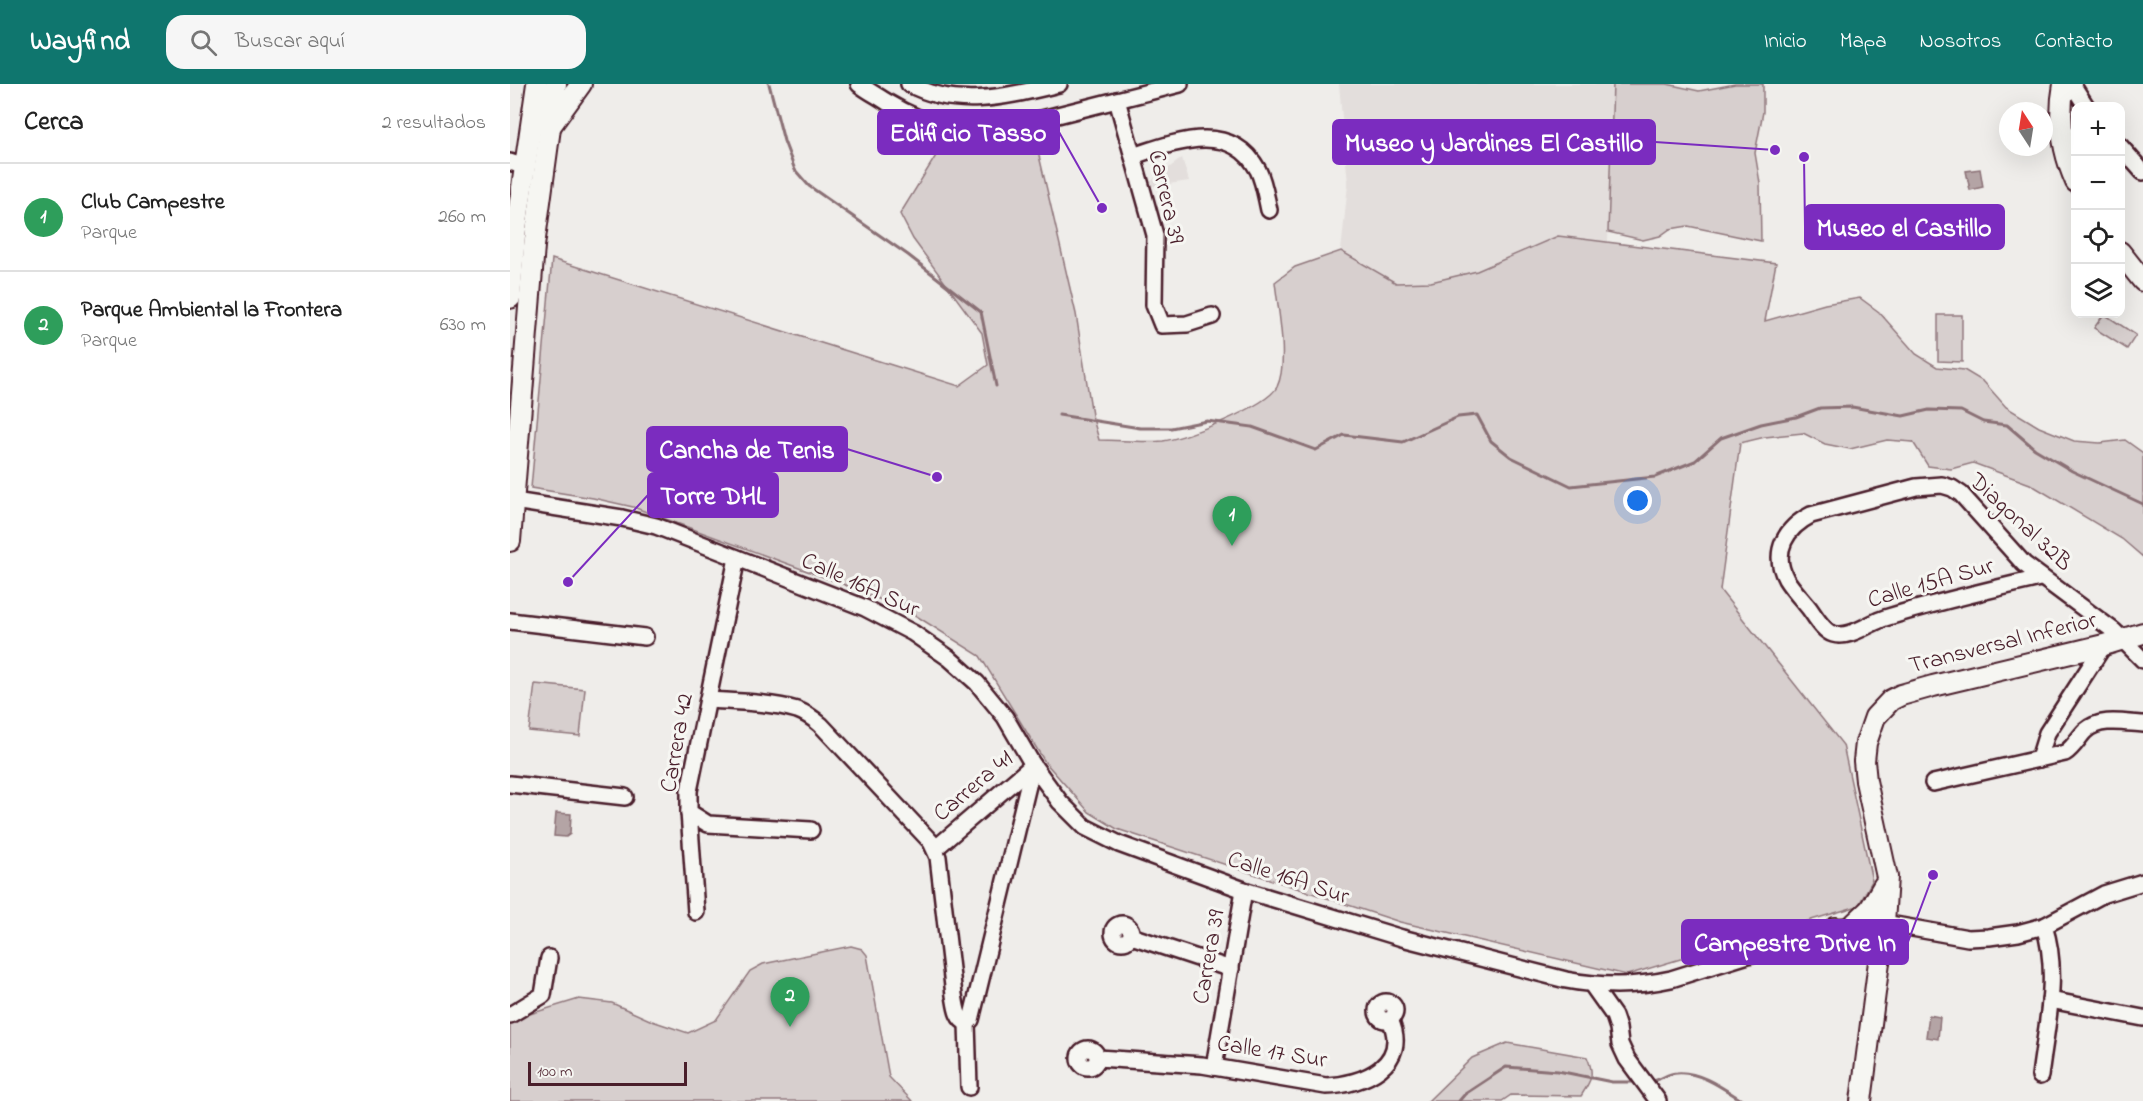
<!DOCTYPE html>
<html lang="es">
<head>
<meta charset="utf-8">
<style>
  body { margin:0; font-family:"Indie Flower",sans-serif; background:#f6f6f6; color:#222 }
  .controls { position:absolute; right:18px; top:18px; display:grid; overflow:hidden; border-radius:12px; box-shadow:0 6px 24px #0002 }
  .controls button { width:54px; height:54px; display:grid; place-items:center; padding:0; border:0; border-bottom:2px solid #e0e0e0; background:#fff; color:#222; font:30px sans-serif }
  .compass { position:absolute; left:1489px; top:18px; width:54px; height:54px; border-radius:50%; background:#fff; box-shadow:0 6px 24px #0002; rotate:348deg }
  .scale { position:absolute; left:18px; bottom:15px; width:159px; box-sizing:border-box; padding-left:6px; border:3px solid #4a1f2b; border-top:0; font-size:16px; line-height:21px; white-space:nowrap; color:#4a1f2b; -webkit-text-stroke:4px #f6f6f2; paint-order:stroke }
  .you { position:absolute; left:1128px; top:417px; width:21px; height:21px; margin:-15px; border:4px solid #fff; border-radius:50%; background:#1a73e8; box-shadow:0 0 0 9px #1a73e833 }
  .badge { display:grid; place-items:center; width:39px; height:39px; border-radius:50%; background:#0f766e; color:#fff; font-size:20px; font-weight:700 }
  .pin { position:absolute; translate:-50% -50px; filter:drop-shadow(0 2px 3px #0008) }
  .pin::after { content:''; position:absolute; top:32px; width:21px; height:18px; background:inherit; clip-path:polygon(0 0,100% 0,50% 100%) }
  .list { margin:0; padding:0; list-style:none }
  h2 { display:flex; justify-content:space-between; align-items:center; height:78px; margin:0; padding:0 24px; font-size:26px }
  h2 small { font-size:20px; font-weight:400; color:#767676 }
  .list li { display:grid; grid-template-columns:39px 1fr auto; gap:18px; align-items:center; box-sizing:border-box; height:108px; padding:0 24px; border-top:2px solid #e0e0e0 }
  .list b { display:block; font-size:22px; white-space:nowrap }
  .list p { margin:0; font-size:20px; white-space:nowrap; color:#767676 }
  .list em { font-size:20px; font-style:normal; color:#767676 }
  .icon { flex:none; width:33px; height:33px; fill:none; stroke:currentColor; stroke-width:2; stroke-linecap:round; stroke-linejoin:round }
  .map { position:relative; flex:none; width:1633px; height:1017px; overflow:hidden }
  header { display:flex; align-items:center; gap:36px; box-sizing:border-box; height:84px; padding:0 30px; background:#0f766e; color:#fff }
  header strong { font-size:28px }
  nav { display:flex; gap:33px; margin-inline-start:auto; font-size:21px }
  .search { width:420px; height:54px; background:#f6f6f6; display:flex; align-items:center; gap:15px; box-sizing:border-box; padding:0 21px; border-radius:18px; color:#767676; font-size:22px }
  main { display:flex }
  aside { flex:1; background:#fff }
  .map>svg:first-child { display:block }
</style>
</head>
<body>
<header>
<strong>Wayfind</strong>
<div class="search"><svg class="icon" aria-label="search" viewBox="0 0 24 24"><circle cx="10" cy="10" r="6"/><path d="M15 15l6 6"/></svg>Buscar aquí</div>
<nav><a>Inicio</a><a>Mapa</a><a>Nosotros</a><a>Contacto</a></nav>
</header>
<main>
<aside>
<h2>Cerca<small>2 resultados</small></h2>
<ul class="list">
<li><span class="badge" style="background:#2e9e5b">1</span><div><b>Club Campestre</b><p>Parque</p></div><em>260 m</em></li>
<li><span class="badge" style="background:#2e9e5b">2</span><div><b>Parque Ambiental la Frontera</b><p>Parque</p></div><em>630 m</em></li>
</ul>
</aside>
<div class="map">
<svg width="1633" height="1017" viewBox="0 0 1633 1017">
  <rect width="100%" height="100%" fill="#efedea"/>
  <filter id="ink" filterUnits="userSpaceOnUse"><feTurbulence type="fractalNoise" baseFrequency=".0167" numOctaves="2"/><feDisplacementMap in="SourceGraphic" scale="12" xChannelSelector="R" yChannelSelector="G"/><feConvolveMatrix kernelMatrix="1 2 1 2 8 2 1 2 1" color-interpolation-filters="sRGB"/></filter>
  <g filter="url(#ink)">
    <!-- built -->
    <g fill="#e3dedc">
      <path d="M829 0H1103L1098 158 1048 152 967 187 921 198 886 199 862 186 831 167 838 100Z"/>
      <path d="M672 74 679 97 632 104Z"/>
    </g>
    <!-- green -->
    <g fill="#d7cfce" stroke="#90777c" stroke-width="1.5">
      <path d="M1103 0H1157L1189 7 1225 0H1253V28L1245 69 1250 99 1251 157 1178 142 1160 145 1150 152 1133 156 1098 148Z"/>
      <path d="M524 50 566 230 582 331 589 356C610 356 632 359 653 357 676 354 756 323 767 303 779 278 768 226 765 198L785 183 831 167 886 199 921 198 967 187 1048 152 1266 179 1255 237 1315 220 1350 214 1369 228 1406 270 1427 283 1454 286 1474 298 1496 323 1529 343 1564 357 1590 359 1615 356 1633 369V473L1612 455 1520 400 1463 379 1441 385 1418 382 1403 358 1377 356 1340 365 1315 360 1293 349 1255 353 1230 359 1210 506 1333 661 1362 797 1348 822 1117 891 890 838 607 745 579 728 535 678 470 572 400 528 335 501 123 423 83 414 21 404 42 175 449 302 478 281 472 249 403 155 390 130 430 65 454 55Z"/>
      <path d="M1594 230 1626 251 1617 265 1584 244Z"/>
      <path d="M1428 231H1452V278L1428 277Z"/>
      <path d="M25 600 75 605 70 652 19 647Z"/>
      <path d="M341 862 352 865 357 871 379 993 402 1017H0V936L69 915 102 919 142 937 178 949 206 936 240 887 253 880Z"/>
      <path d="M997 959 1077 973C1085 991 1081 996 1071 1012L1001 1011 992 1017H918L962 974Z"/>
    </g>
    <!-- water -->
    <g fill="#b4a4a5" stroke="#8a6f74" stroke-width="1.5">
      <path d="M1470 85 1473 103 1460 106 1456 87Z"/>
      <path d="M202 363 226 367 219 406 196 402Z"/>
      <path d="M46 729 61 730 60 750 56 753 44 752Z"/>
      <path d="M1419 931 1430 933 1428 955 1416 953Z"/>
    </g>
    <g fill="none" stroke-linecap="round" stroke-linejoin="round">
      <!-- shore -->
      <path stroke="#74545c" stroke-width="1.5" d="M210 370 217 371 219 374 215 396 212 398 205 397 203 395 206 374Z"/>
      <!-- stream -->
      <g stroke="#8a6f74" stroke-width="3">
        <path d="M259 0 274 57 285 86 299 102 398 171 471 228 486 302"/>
        <path d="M549 331 630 344H661L697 337 742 343 806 366 834 351 893 358 948 333 967 331 981 357 1001 373 1061 402 1145 393 1185 377 1211 354 1251 340 1286 333 1310 324 1342 323 1393 332 1419 326 1451 327 1473 338 1497 341 1525 365 1562 387 1633 420"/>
        <path d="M1140 997C1150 997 1157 989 1167 989 1190 987 1214 1005 1233 1017"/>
        <path d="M949 1017 955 1010 996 983 1048 987 1102 998H1127"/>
      </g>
      <!-- minor casing -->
      <g stroke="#4a1f2b" stroke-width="20">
        <g id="minor">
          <path d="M349 0C358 7 368 12 377 18 420 44 454 50 504 42L670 0"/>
          <path d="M399 0C448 26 498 12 549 0"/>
          <path d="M1562 0 1576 22"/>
          <path d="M607 16 645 151 644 221 652 241 677 240 702 232"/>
          <path d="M1610 62 1633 88"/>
          <path d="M623 72C665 58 721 36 748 86 754 98 756 113 759 126"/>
          <path d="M0 78 15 83"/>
          <path d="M4 417 112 434 146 442 355 524 403 549 439 574 467 599 495 633 523 681 550 718 575 743 609 760 734 806 892 854 1056 896C1092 903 1125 903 1161 895L1325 844 1356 838 1374 839 1458 854 1479 853 1508 849 1534 842 1594 810 1633 798"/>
          <path d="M227 474 179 707V728L198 740 301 746"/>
          <path d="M1530 494C1478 506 1426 518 1375 534 1359 539 1340 555 1323 550 1313 547 1305 532 1299 524 1291 514 1282 505 1276 495 1261 467 1277 443 1301 431L1406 403 1432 401 1442 404 1451 410 1514 480 1604 547 1633 576"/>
          <path d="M0 537 135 553"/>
          <path d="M198 616C227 618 259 618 287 626 296 629 304 635 311 641L421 758 428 773 444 911C446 921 446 935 457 939"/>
          <path d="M1529 675 1537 649 1594 561"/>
          <path d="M1423 699 1555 669C1564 663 1568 654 1575 647 1590 633 1615 639 1633 640"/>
          <path d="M0 700 115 713"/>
          <path d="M179 728 186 828"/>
          <path d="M426 764 523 681"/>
          <circle cx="612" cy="849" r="9"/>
          <path d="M621 852 721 885"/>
          <path d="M1082 901 1104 932 1108 944 1110 960 1117 975 1148 1017"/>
          <path d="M1540 916 1633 934"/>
          <circle cx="876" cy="927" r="9"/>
          <path d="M0 931 33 911 39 874"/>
          <circle cx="578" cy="974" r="9"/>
          <path d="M588 974 692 981 816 1002C853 1001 901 980 880 936"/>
          <path d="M704 983 734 806"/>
          <path d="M1530 992C1536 942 1550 890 1534 842"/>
          <path d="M459 1003 457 939 461 936 523 681"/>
        </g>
      </g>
      <!-- major casing -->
      <g stroke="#4a1f2b" stroke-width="24">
        <g id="major">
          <path d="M1554 0C1548 33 1552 67 1566 98"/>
          <path d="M42 40 71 0"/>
          <path d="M1610 168 1633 197"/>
          <path d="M0 214 5 152 27 0"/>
          <path d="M0 457 24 162 46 0"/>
          <path d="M1345 839 1360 825 1374 801"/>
          <path d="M1325 844C1346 847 1363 853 1370 875"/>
          <path d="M1351 1017 1374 839 1377 793 1356 697 1354 677 1356 659 1365 633 1381 616 1391 611 1423 602 1594 561 1633 549"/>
        </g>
      </g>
      <!-- minor -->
      <use href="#minor" stroke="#f6f6f2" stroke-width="15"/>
      <!-- major -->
      <use href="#major" stroke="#f6f6f2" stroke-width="20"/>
    </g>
  </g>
  <g text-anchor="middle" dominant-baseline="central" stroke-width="6" stroke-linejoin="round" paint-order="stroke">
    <!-- street labels -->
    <g font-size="24" fill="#4a1f2b" stroke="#f6f6f2">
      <text transform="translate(655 113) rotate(77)">Carrera 39</text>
      <text transform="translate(1510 439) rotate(43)">Diagonal 32B</text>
      <text transform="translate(1421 500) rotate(-16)">Calle 15A Sur</text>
      <text transform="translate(350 502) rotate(24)">Calle 16A Sur</text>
      <text transform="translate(1493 560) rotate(-14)">Transversal Inferior</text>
      <text transform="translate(168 659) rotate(-80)">Carrera 42</text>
      <text transform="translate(464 703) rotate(-40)">Carrera 41</text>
      <text transform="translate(778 795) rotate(18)">Calle 16A Sur</text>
      <text transform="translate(700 873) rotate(-80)">Carrera 39</text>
      <text transform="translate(762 969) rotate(9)">Calle 17 Sur</text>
    </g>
  </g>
  <!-- callouts -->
  <path fill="none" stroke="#7b2cbf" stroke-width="2" d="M592 124L549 48M1265 66L1145 58M1294 73L1295 143M427 393L337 365M58 498L138 411M1423 791L1398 858"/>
  <g fill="#7b2cbf" stroke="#f6f6f2" stroke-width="2">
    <circle cx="592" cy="124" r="6"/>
    <circle cx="1265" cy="66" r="6"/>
    <circle cx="1294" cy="73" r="6"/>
    <circle cx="427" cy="393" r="6"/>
    <circle cx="58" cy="498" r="6"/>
    <circle cx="1423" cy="791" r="6"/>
  </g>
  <g fill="#7b2cbf" stroke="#7b2cbf" stroke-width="2">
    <rect x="368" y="26" width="181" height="44" rx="6"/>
    <rect x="823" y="36" width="322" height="44" rx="6"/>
    <rect x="1295" y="121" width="199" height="44" rx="6"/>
    <rect x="137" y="343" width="200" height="44" rx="6"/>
    <rect x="138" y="389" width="130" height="44" rx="6"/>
    <rect x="1172" y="836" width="226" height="44" rx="6"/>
  </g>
  <g font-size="26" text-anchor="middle" font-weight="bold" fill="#fff">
    <text x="458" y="57">Edificio Tasso</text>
    <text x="984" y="67">Museo y Jardines El Castillo</text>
    <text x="1394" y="152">Museo el Castillo</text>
    <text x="237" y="374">Cancha de Tenis</text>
    <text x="203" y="420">Torre DHL</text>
    <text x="1285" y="867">Campestre Drive In</text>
  </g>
</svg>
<div class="controls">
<button>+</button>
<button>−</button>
<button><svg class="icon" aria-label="locate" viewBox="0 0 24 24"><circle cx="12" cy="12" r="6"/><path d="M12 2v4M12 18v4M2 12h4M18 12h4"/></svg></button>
<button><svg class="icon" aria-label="layers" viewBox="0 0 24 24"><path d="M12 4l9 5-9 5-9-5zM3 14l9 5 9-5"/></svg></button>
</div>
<svg class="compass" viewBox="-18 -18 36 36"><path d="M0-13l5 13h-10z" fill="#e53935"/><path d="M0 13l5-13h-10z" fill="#767676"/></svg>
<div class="scale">100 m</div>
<div class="you"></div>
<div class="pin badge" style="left:722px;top:462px;background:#2e9e5b">1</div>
<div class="pin badge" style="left:280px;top:943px;background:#2e9e5b">2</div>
</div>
</main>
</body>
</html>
